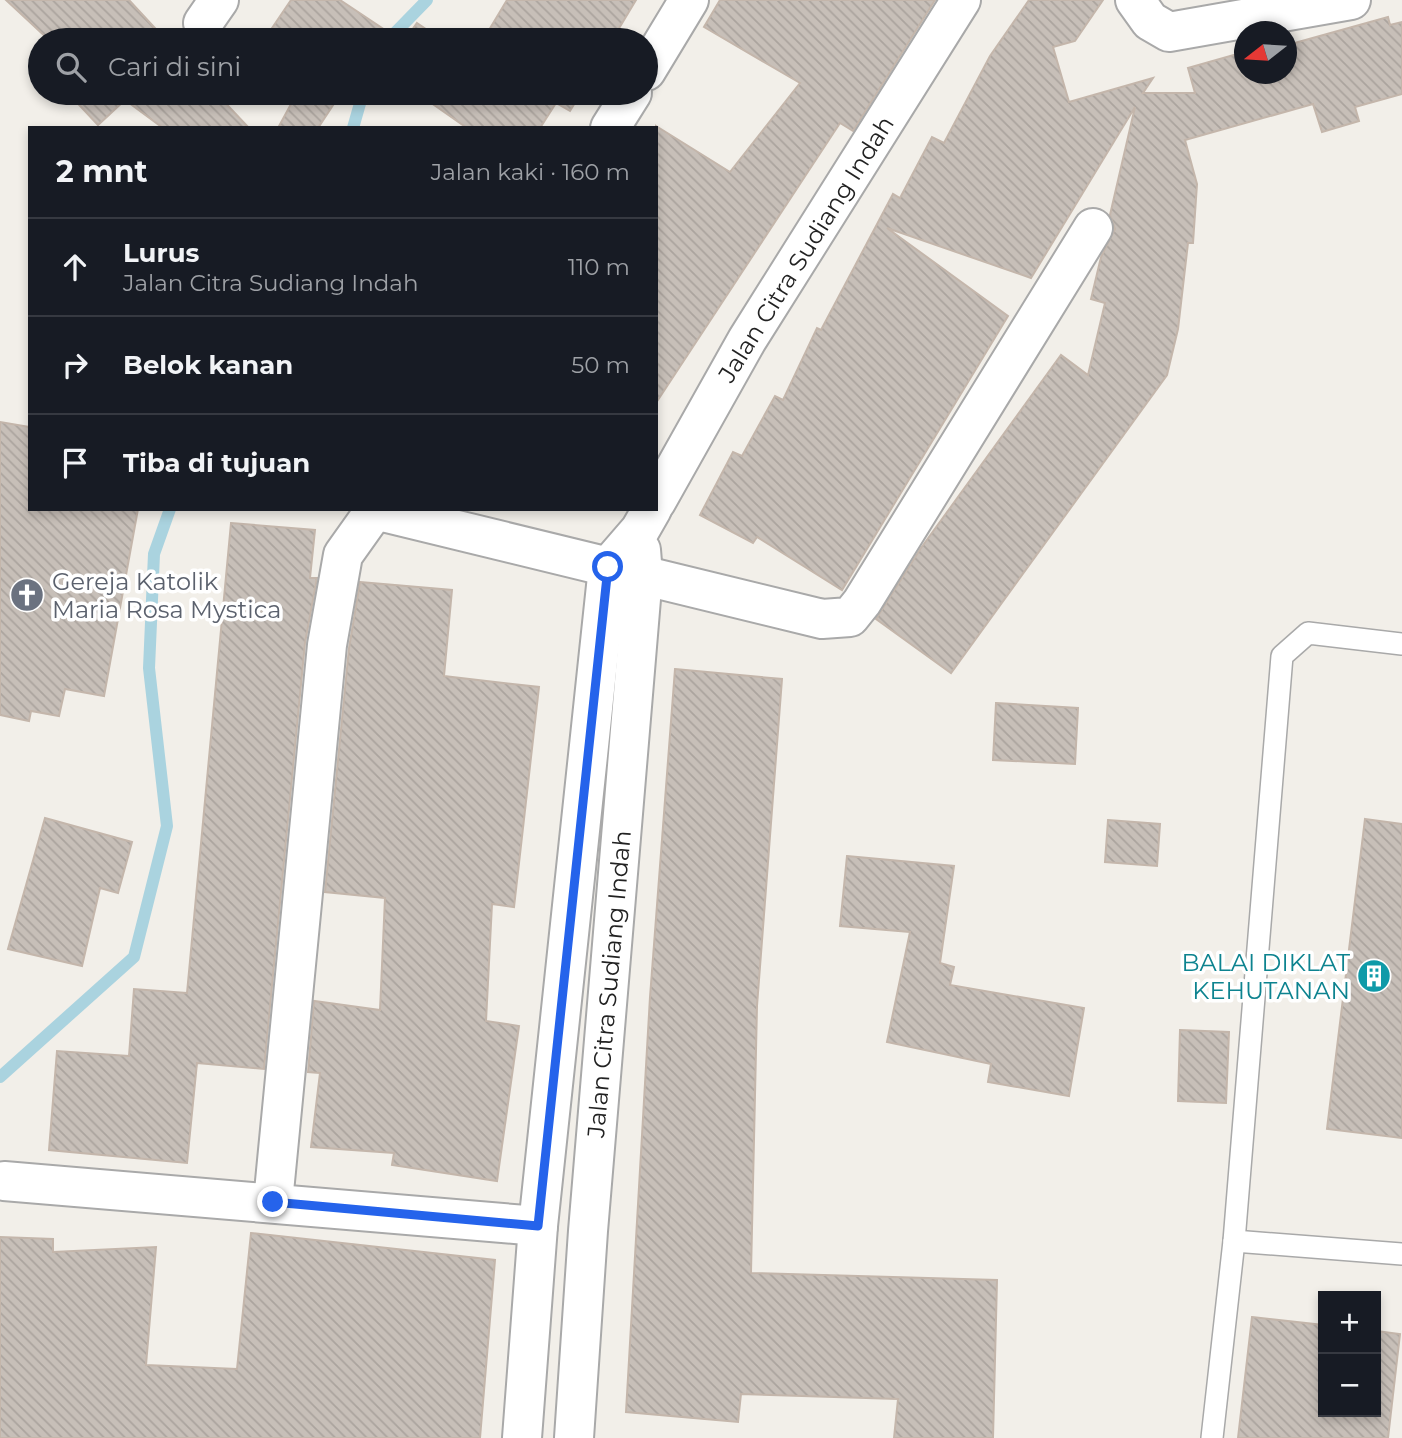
<!DOCTYPE html>
<html lang="id">
<head>
<meta charset="utf-8">
<style>
  body { margin:0; font-family:Montserrat,sans-serif; background:#20242c; color:#f1f3f6 }
  .controls { position:absolute; right:21px; bottom:21px; display:grid; overflow:hidden; border-radius:0px; box-shadow:0 4px 10px #0003 }
  .controls button { width:63px; height:63px; display:grid; place-items:center; padding:0; border:0; border-bottom:2px solid #363941; background:#171b24; color:#f1f3f6; font:35px sans-serif }
  .compass { position:absolute; left:1234px; top:21px; width:63px; height:63px; border-radius:50%; background:#171b24; box-shadow:0 4px 10px #0003; rotate:253deg }
  .stop { position:absolute; width:21px; height:21px; margin:-16px; border:5px solid #2563eb; border-radius:50%; background:#fff }
  .stop.end { background:#2563eb; border-color:#fff; box-shadow:0 2px 7px #0008 }
  .list { margin:0; padding:0; list-style:none }
  h2 { display:flex; justify-content:space-between; align-items:center; height:91px; margin:0; padding:0 28px; font-size:30px }
  h2 small { font-size:23px; font-weight:400; color:#9ea1a6 }
  .list li { display:grid; grid-template-columns:46px 1fr auto; gap:21px; align-items:center; box-sizing:border-box; height:98px; padding:0 28px; border-top:2px solid #363941 }
  .list b { display:block; font-size:26px; white-space:nowrap }
  .list p { margin:0; font-size:23px; white-space:nowrap; color:#9ea1a6 }
  .list em { font-size:23px; font-style:normal; color:#9ea1a6 }
  .icon { flex:none; width:38px; height:38px; fill:none; stroke:currentColor; stroke-width:2; stroke-linecap:round; stroke-linejoin:round }
  .map { position:relative; flex:none; width:1402px; height:1438px; overflow:hidden }
  .search { position:absolute; background:#171b24; box-shadow:0 4px 10px #0003; left:28px; top:28px; width:630px; height:77px; display:flex; align-items:center; gap:18px; box-sizing:border-box; padding:0 24px; border-radius:38px; color:#9ea1a6; font-size:26px }
  .panel { position:absolute; background:#171b24; box-shadow:0 4px 10px #0003; left:28px; top:126px; width:630px; height:385px; border-radius:0px }
  .map>svg:first-child { display:block }
</style>
</head>
<body>
<div class="map">
<svg width="1402" height="1438" viewBox="0 0 1402 1438">
  <defs>
    <pattern id="building-back-hatch" width="6" height="6" patternUnits="userSpaceOnUse" patternTransform="scale(1.75)"><rect width="6" height="6" fill="#c7bfb8"/><path d="M-1 5l2 2M0 0l6 6M5-1l2 2" fill="none" stroke="#aba49e"/></pattern>
  </defs>
  <rect width="100%" height="100%" fill="#f2efe9"/>
  <g fill="none" stroke-linecap="round" stroke-linejoin="round">
    <!-- stream -->
    <g stroke="#aad3df" stroke-width="12">
      <path d="M388 40 427 0"/>
      <path d="M353 128 363 93"/>
      <path d="M0 1077 134 957 167 826 149 668 154 554 170 509"/>
    </g>
  </g>
  <!-- building -->
  <g fill="url(#building-back-hatch)" stroke="#c4b6ab" stroke-width="2">
    <path d="M6 0H129L166 40H49Z"/>
    <path d="M291 0H340L400 40H264Z"/>
    <path d="M507 0H636L612 40H483Z"/>
    <path d="M720 0H935L853 131 840 123 656 403V126L730 172 800 83 704 27Z"/>
    <path d="M1029 0H1103L1075 41 1053 47 1069 102 1153 78 1143 93H1195L1188 68 1244 52V74H1286V40L1289 39 1291 44 1388 17 1390 25 1402 22V94L1355 107 1359 121 1322 132 1313 104 1185 140 1197 184 1193 243H1188L1178 329 1167 375 951 673 876 619 921 548 1061 355 1088 375 1105 303 1091 299 1101 257 1115 229 1110 215 1135 107 1031 278 887 228 1008 316 842 590 757 537 753 543 700 515 733 452 742 456 775 396 783 400 817 328 821 330 893 194 900 198 932 137 944 143 990 56Z"/>
    <path d="M417 23 442 40H405Z"/>
    <path d="M68 93H216L249 128H163L125 100 98 125Z"/>
    <path d="M297 93H341L318 128H278Z"/>
    <path d="M417 93H581L570 111 556 103 540 128H467Z"/>
    <path d="M0 422 30 427V509H138L104 696 65 689 59 716 31 711 29 721 0 715Z"/>
    <path d="M231 523 315 530 310 578H317L305 643 264 1069 197 1063 187 1163 49 1150 57 1051 129 1056 134 989 187 993Z"/>
    <path d="M360 582 452 590 444 676 539 687 514 907 492 904 486 1021 519 1026 497 1181 392 1165 394 1153 311 1147 320 1073 308 1072 314 1001 380 1010 385 898 325 892 349 648Z"/>
    <path d="M675 669 782 679 757 1006 751 1273 997 1280 993 1438H894L898 1399 741 1394 738 1422 626 1412 650 997Z"/>
    <path d="M996 703 1078 708 1075 764 993 760Z"/>
    <path d="M45 818 132 842 118 893 100 888 82 966 8 949Z"/>
    <path d="M1365 819 1402 824V1138L1327 1129Z"/>
    <path d="M1108 820 1160 824 1157 866 1105 862Z"/>
    <path d="M847 856 954 866 940 963 954 967 950 985 1084 1008 1069 1096 988 1082 991 1064 887 1042 910 932 840 926Z"/>
    <path d="M1180 1030 1229 1032 1226 1103 1178 1101Z"/>
    <path d="M251 1233 495 1260 480 1438H0V1237L53 1239V1252L156 1247 146 1365 237 1369Z"/>
    <path d="M1252 1317 1323 1325V1412H1376V1331L1400 1334 1388 1438H1238Z"/>
  </g>
  <g fill="none" stroke-linecap="round" stroke-linejoin="round">
    <!-- service casing -->
    <g stroke="#a9a9a9" stroke-width="24">
      <g id="service">
        <path d="M1234 1241 1402 1254"/>
        <path d="M1212 1438 1234 1241 1282 656 1308 633 1402 644"/>
      </g>
    </g>
    <!-- minor casing -->
    <g stroke="#a9a9a9" stroke-width="42">
      <g id="minor">
        <path d="M1135 0 1150 21 1169 32 1351 0"/>
        <path d="M203 23 219 0"/>
        <path d="M646 71 689 0"/>
        <path d="M610 128 632 93"/>
        <path d="M656 502 747 340 961 0"/>
        <path d="M4 1181 538 1226"/>
        <path d="M273 1202 327 645 343 555 375 510 822 619 850 617 862 602 1093 228"/>
        <path d="M522 1438 538 1226 608 567 640 530 652 509"/>
        <path d="M574 1438 588 1231 643 575 641 550"/>
      </g>
    </g>
    <!-- service -->
    <use href="#service" stroke="#fff" stroke-width="21"/>
    <!-- minor -->
    <use href="#minor" stroke="#fff" stroke-width="38"/>
  </g>
  <g fill="none" stroke-linecap="round" stroke-linejoin="round">
    <!-- route -->
    <path stroke="#2563eb" stroke-width="9" d="M273 1202 538 1226 608 567"/>
  </g>
  <!-- icons -->
  <defs>
    <g id="church-disc" transform="scale(1.75)"><circle r="9.5" fill="#6b7280" stroke="#fff"/><path d="M-1.2-6h2.4v3.5h3.3v2.4h-3.3V6h-2.4V-.1h-3.3v-2.4h3.3Z" fill="#fff"/></g>
    <g id="building-disc" transform="scale(1.75)"><circle r="9.5" fill="#0f9aa8" stroke="#fff"/><path d="M-4-6H4V6H1V3H-1V6H-4ZM-2.5-4.3h1.7v1.8h-1.7ZM.8-4.3h1.7v1.8H.8ZM-2.5-1h1.7V.8h-1.7ZM.8-1h1.7V.8H.8Z" fill="#fff"/></g>
  </defs>
  <g fill-rule="evenodd">
    <use href="#church-disc" x="27" y="595"/>
    <use href="#building-disc" x="1374" y="976"/>
  </g>
  <g text-anchor="middle" dominant-baseline="central" stroke-width="7" stroke-linejoin="round" paint-order="stroke">
    <!-- street labels -->
    <g font-size="24" fill="#222" stroke="#fff">
      <text transform="translate(806 249) rotate(-58)">Jalan Citra Sudiang Indah</text>
      <text transform="translate(609 984) rotate(-85)">Jalan Citra Sudiang Indah</text>
    </g>
    <!-- worship labels -->
    <g font-size="24" fill="#5b616d" stroke="#fff" text-anchor="start">
      <text x="52" y="581">Gereja Katolik<tspan x="52" dy="28">Maria Rosa Mystica</tspan></text>
    </g>
    <!-- culture labels -->
    <g font-size="24" fill="#0d838f" stroke="#fff" text-anchor="end">
      <text x="1350" y="962">BALAI DIKLAT<tspan x="1350" dy="28">KEHUTANAN</tspan></text>
    </g>
  </g>
</svg>
<div class="controls">
<button>+</button>
<button>−</button>
</div>
<svg class="compass" viewBox="-18 -18 36 36"><path d="M0-13l5 13h-10z" fill="#e53935"/><path d="M0 13l5-13h-10z" fill="#9ea1a6"/></svg>
<div class="stop" style="left:608px;top:567px"></div>
<div class="stop end" style="left:273px;top:1202px"></div>
<div class="search"><svg class="icon" aria-label="search" viewBox="0 0 24 24"><circle cx="10" cy="10" r="6"/><path d="M15 15l6 6"/></svg>Cari di sini</div>
<section class="panel">
<h2>2 mnt<small>Jalan kaki · 160 m</small></h2>
<ul class="list">
<li><svg class="icon" aria-label="ahead" viewBox="0 0 24 24"><path d="M12 20V5M6 11l6-6 6 6"/></svg><div><b>Lurus</b><p>Jalan Citra Sudiang Indah</p></div><em>110 m</em></li>
<li><svg class="icon" aria-label="right" viewBox="0 0 24 24"><path d="M7 20v-9h11M14 6l5 5-5 5"/></svg><div><b>Belok kanan</b></div><em>50 m</em></li>
<li><svg class="icon" aria-label="arrive" viewBox="0 0 24 24"><path d="M6 21V4h12l-3 4 3 4H6"/></svg><div><b>Tiba di tujuan</b></div></li>
</ul>
</section>
</div>
</body>
</html>
